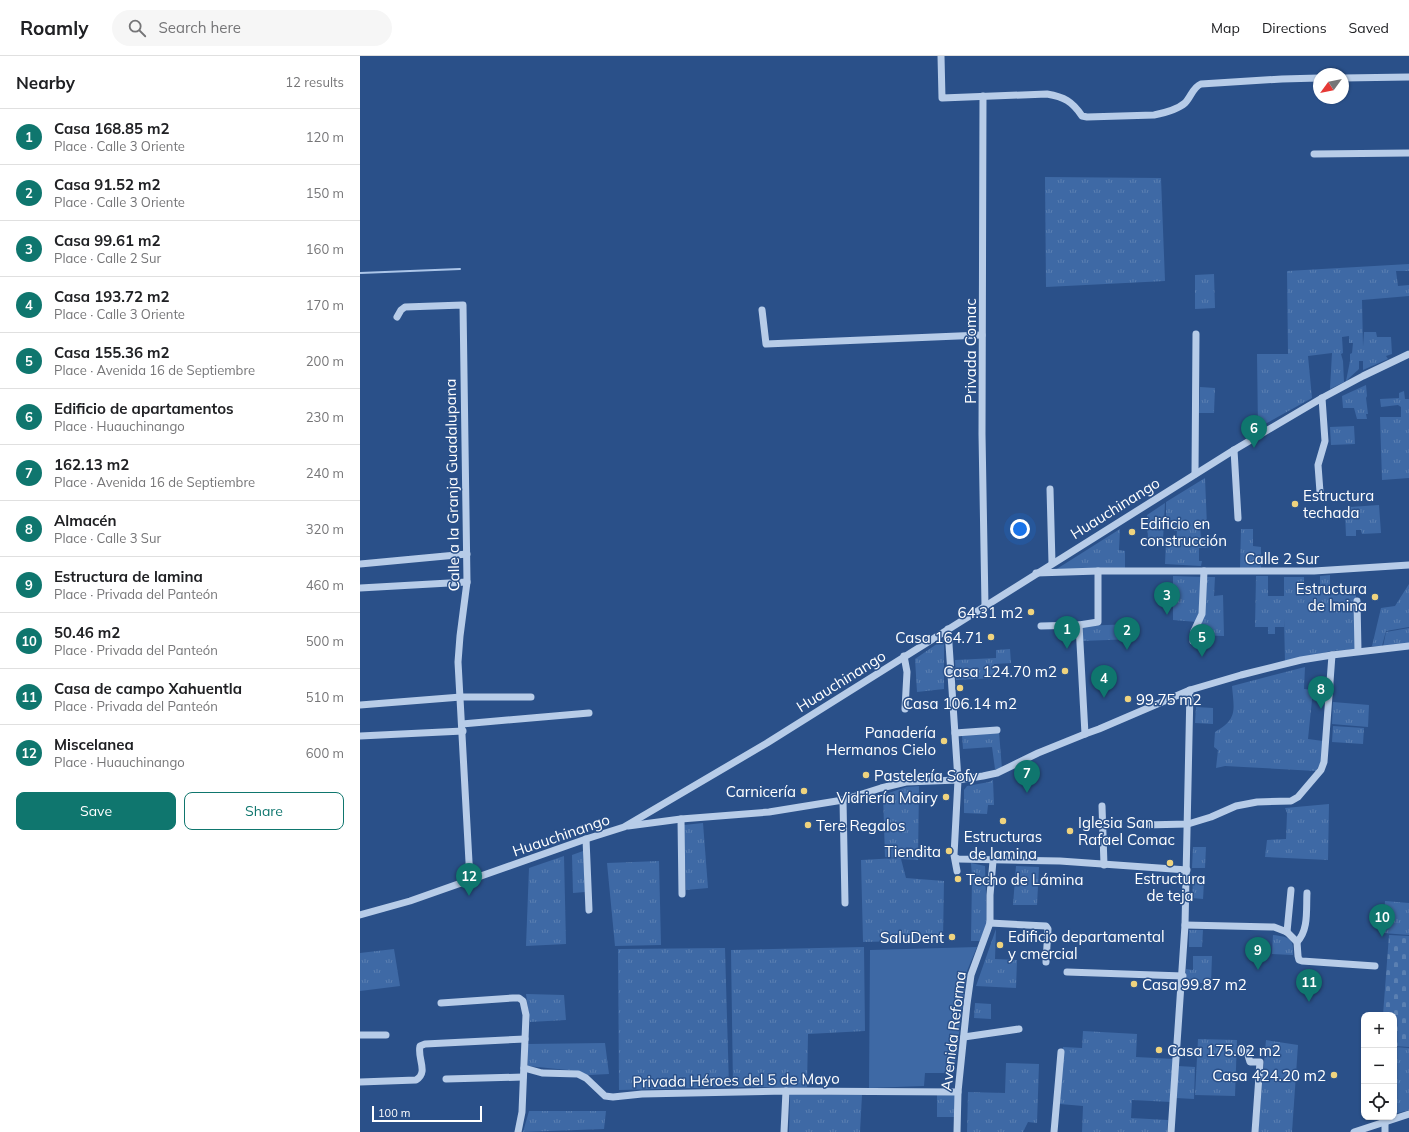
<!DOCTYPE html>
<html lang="en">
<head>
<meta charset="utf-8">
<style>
  body { margin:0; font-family:Mulish,sans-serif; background:#f6f6f6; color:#202124 }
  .controls { position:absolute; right:12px; bottom:12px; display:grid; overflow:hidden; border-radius:8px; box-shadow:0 1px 3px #0004 }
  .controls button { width:36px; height:36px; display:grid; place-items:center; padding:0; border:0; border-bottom:1px solid #e0e0e0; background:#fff; color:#202124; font:20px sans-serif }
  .compass { position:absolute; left:953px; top:12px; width:36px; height:36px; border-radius:50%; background:#fff; box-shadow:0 1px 3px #0004; rotate:237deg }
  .scale { position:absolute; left:12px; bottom:10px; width:110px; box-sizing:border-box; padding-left:4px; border:2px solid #fff; border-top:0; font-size:11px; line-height:14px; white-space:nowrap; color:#fff; -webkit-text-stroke:3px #2a5089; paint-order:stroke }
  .you { position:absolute; left:660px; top:473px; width:14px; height:14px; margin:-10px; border:3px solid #fff; border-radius:50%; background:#1a73e8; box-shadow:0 0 0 6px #1a73e833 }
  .badge { display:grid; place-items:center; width:26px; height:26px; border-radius:50%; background:#0f766e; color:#fff; font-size:13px; font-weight:700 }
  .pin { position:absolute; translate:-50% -33px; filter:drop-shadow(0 1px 2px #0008) }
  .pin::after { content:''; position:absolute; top:21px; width:14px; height:12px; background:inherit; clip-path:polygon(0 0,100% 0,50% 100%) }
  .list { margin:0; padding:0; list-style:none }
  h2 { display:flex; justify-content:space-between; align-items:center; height:52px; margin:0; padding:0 16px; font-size:17px }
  h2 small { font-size:13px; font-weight:400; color:#757577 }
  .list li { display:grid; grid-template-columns:26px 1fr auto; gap:12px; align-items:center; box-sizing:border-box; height:56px; padding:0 16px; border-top:1px solid #e0e0e0 }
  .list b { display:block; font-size:15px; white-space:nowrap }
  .list p { margin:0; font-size:13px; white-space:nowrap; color:#757577 }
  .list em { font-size:13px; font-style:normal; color:#757577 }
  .actions { display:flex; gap:8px; padding:12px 16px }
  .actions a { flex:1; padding:9px 0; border:1px solid #0f766e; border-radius:8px; text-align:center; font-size:14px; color:#0f766e }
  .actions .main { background:#0f766e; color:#fff }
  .icon { flex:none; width:22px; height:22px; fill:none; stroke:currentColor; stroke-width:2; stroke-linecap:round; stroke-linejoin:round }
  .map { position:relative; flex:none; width:1049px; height:1076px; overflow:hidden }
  header { display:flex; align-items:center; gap:24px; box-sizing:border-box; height:56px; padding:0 20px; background:#fff; border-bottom:1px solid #e0e0e0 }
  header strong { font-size:19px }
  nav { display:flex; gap:22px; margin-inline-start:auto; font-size:14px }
  .search { width:280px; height:36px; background:#f6f6f6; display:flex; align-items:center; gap:10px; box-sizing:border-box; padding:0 14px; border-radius:22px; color:#757577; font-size:15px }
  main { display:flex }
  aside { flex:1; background:#fff }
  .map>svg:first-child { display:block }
</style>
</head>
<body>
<header>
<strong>Roamly</strong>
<div class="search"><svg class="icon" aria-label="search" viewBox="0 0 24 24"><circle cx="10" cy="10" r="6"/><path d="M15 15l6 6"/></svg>Search here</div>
<nav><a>Map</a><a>Directions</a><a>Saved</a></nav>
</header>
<main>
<aside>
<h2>Nearby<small>12 results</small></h2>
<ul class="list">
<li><span class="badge">1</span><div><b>Casa 168.85 m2</b><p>Place · Calle 3 Oriente</p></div><em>120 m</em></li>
<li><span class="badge">2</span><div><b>Casa 91.52 m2</b><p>Place · Calle 3 Oriente</p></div><em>150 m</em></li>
<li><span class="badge">3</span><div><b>Casa 99.61 m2</b><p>Place · Calle 2 Sur</p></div><em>160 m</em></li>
<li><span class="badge">4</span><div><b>Casa 193.72 m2</b><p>Place · Calle 3 Oriente</p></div><em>170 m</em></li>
<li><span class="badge">5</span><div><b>Casa 155.36 m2</b><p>Place · Avenida 16 de Septiembre</p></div><em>200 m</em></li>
<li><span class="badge">6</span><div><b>Edificio de apartamentos</b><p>Place · Huauchinango</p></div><em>230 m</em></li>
<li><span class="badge">7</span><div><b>162.13 m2</b><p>Place · Avenida 16 de Septiembre</p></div><em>240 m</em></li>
<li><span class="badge">8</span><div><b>Almacén</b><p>Place · Calle 3 Sur</p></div><em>320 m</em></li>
<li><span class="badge">9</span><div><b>Estructura de lamina</b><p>Place · Privada del Panteón</p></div><em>460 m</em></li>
<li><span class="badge">10</span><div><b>50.46 m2</b><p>Place · Privada del Panteón</p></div><em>500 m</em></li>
<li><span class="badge">11</span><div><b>Casa de campo Xahuentla</b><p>Place · Privada del Panteón</p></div><em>510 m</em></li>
<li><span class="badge">12</span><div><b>Miscelanea</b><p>Place · Huauchinango</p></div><em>600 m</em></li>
</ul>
<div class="actions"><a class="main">Save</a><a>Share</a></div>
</aside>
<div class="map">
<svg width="1049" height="1076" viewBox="0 0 1049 1076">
  <defs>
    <pattern id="grass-tufts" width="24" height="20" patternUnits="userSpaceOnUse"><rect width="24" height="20" fill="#3e69a5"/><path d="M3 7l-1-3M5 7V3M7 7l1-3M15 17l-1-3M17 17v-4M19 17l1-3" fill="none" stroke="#5b80b2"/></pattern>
    <pattern id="cemetery-stones" width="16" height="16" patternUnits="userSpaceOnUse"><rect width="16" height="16" fill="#3e69a5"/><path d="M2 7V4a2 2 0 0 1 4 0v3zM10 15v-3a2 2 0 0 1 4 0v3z" fill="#5b80b2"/></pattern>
  </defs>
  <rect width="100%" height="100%" fill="#2a5089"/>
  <!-- grass -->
  <g fill="url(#grass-tufts)">
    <path d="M685 121 801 122 805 225 686 231Z"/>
    <path d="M1049 208V215H1036L1038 230 1049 229V240L1002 244 1003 291 1004 276H1016L1017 281H1031L1032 298 1026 300 1028 303 1003 314V305H999V313L986 325 990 305V298L992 297 993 287H989V280L982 281 983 297 981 298 983 305 984 326 970 333 972 297 948 300 952 342 898 372 897 298H928L927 215Z"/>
    <path d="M854 218 855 252 835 253V219Z"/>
    <path d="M1006 329 1007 340 1006 342 1008 358H1006L1007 363H997L994 352H983L982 340Z"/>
    <path d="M840 331 855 332 854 357H839Z"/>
    <path d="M1044 335 1045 343H1049V422L1022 424 1020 361H1041V351L1038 349 1021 351 1020 343 1039 342V337Z"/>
    <path d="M994 370 995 388 971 389 970 371Z"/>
    <path d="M845 422 847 470 840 471 841 482H848V492H839V505H842L841 510 805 508 806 485 816 486 817 475H814V464H806V446Z"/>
    <path d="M805 447 803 484 788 485 787 459Z"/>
    <path d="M1019 449 1021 477 1002 478 1001 474H996V480H986L985 457 986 454 990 451Z"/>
    <path d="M760 473 759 494 765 495V512L695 514Z"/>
    <path d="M881 473H893V490L901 491V512H880Z"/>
    <path d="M970 519V535L981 536 982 539H996L997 593 971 595 925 606 924 562V571H915V578H908V571H895L896 520H908V540H924V521H944V535H960V520Z"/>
    <path d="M813 520 842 521 841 557 837 566 813 564Z"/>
    <path d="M846 521H855L854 540 863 539 864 580 835 579Z"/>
    <path d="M1049 528V571L1026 575 1022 590H1012L1021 552 1035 550Z"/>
    <path d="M773 568 774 583 722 585 721 570Z"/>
    <path d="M1049 572V588L1023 591 1026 576Z"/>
    <path d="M584 583V633L557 636 555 603Z"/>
    <path d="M650 593 651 607 634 608 635 622 596 624 595 604 636 602V594Z"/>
    <path d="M945 611 944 633 953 634 948 683 963 685 962 704 956 715 865 710 856 712 858 694 854 691 855 676C878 663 874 654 872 630Z"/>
    <path d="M973 646 1009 649 1008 671 972 668Z"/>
    <path d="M836 651 853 652V668L835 667Z"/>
    <path d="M973 670 1004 672 1003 688 972 686Z"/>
    <path d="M639 676 642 713H635L632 691 603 693 602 679Z"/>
    <path d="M633 724 634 749H628L627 758 604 757V734L607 730 629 726Z"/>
    <path d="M559 730 558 804 541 803 546 822 584 825 583 884 503 886 501 804 537 802 525 801 523 739 546 731Z"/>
    <path d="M969 748 968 804 905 801 907 784 926 783 927 757 925 752Z"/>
    <path d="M343 767 348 832 326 834 324 769Z"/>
    <path d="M833 791H846L845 812H832Z"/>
    <path d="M223 795 225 836 213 837 212 799Z"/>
    <path d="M204 800 206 888 166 890 169 812Z"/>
    <path d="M299 805 301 889 255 890 247 807Z"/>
    <path d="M611 807 625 810 627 866 620 885H611L612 821Z"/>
    <path d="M656 810 679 811 677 849H653Z"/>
    <path d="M833 825 844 826 843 843 832 842Z"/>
    <path d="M1025 845 1049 847V879L1023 877Z"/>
    <path d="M636 873 635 903 657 904 656 932 616 930Z"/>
    <path d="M829 874H843L842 891H829Z"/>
    <path d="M913 879C929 881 934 882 933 899L912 898Z"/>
    <path d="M504 891 505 975 448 978 447 1031H373L371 894Z"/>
    <path d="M365 892 369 1031 259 1034 258 893Z"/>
    <path d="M34 893 40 930 0 935V897Z"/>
    <path d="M833 900H852L851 927H826V913L833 914Z"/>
    <path d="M166 938 204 939 206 964 170 966Z"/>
    <path d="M615 947 631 948V963L614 962Z"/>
    <path d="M723 975 777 978 776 1001 814 1003 811 1046 772 1044 771 1062 808 1064 807 1076H722L723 1050 700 1048 703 991 722 992Z"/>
    <path d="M838 983 877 984 875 1040 835 1039Z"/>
    <path d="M906 984 938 989 932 1076H898Z"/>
    <path d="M245 987 249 1018 229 1019 217 1015 168 1010V988Z"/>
    <path d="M1034 991 1049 992V1054L1034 1058Z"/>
    <path d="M646 1007 679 1008 677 1067 668 1066 663 1076H607L608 1036 645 1037Z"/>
    <path d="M818 1010 835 1011 834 1043 816 1042Z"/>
    <path d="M430 1038 502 1039 500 1076H429Z"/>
    <path d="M577 1038H595L594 1061H577Z"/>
    <path d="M169 1055H246L244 1073 163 1076Z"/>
  </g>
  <!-- cemetery -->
  <path fill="url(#cemetery-stones)" d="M1029 879 1049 880V991L1034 990V959H1023Z"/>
  <!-- pitch -->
  <path fill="#3e69a5" d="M617 891 607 915 594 1017H565L564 1030 509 1032 510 894Z"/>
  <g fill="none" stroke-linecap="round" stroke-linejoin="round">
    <!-- stream -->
    <path stroke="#acc6e9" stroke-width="2" d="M0 217 100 213"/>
    <!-- minor -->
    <g stroke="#b7cce8" stroke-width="7">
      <path d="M581 0 582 42 687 38C704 41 712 45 722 60L727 61 794 59C804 57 817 54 825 47 831 41 833 31 841 28L922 23 959 22"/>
      <path d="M983 22 1049 21"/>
      <path d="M623 40 622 378 625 550"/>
      <path d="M954 98 1049 97"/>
      <path d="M402 254 406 288 622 279"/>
      <path d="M37 261 41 254 45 251 103 249 107 526 100 580 98 606 110 824"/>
      <path d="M874 394 878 462"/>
      <path d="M835 418 836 278"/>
      <path d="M690 433 692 507"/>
      <path d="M960 436 958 409 965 385 962 342"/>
      <path d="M0 508 107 498"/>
      <path d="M676 517 738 515H954L1049 509"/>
      <path d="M0 532 107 526"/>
      <path d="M997 545 998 595"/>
      <path d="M719 569 725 678"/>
      <path d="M681 570 719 569 738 566V515"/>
      <path d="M588 573 598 724 594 799 597 815"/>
      <path d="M833 585 834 575 842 558 844 515"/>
      <path d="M544 600 547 616 545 653"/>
      <path d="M0 649 101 641H171"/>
      <path d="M102 668 229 657"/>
      <path d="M595 677 637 674"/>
      <path d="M0 680 103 675"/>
      <path d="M483 744 485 847"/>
      <path d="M742 750 744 809"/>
      <path d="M321 763 322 838"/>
      <path d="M784 769 828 768 851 761 876 750 897 746 931 745 938 741 961 714 964 706 972 599"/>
      <path d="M268 770 321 763 409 756 483 744 521 732 546 726 598 724 623 720 637 717 678 697 725 678 739 673 830 634 881 619 941 604 972 599 1049 590"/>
      <path d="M226 783 229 854"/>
      <path d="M596 802 598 803 700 805 827 814"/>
      <path d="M0 859 50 845 226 783 264 771 407 687 874 394 962 342 1003 320 1049 298"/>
      <path d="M630 867 686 870 688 873 686 906"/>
      <path d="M825 869 914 871 927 876 937 886 938 900 939 904 942 905 1015 910"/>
      <path d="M927 876 931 834"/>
      <path d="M937 886C949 874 946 853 947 837"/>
      <path d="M707 916 823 920"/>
      <path d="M81 947 153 942H159L163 945 166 959 162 1056 158 1076"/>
      <path d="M0 979H26"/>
      <path d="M604 981 659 973"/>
      <path d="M883 994 887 996 890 1006H900L895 1076"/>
      <path d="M164 1012 182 1017 218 1018 226 1022 245 1040 253 1041 282 1038 426 1035 598 1036"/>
      <path d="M86 1023 163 1021"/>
      <path d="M0 1026 56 1024C69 1016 57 1003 60 990L65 988 165 983"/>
      <path d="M424 1076 426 1035"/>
      <path d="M597 1076 598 1036 607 948 611 919 630 867V839L633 805"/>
      <path d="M694 1076 701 996"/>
      <path d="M811 1076 825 869 830 634"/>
      <path d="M994 1076 1049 1058"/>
      <path d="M1025 1076V1066"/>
    </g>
  </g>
  <!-- markers -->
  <g fill="#efd37e" stroke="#2a5089" stroke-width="1.5">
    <circle cx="935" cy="448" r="4"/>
    <circle cx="772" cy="476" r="4"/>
    <circle cx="1015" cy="541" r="4"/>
    <circle cx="671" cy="556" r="4"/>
    <circle cx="631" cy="581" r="4"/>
    <circle cx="705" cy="615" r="4"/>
    <circle cx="600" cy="632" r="4"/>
    <circle cx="768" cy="643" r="4"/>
    <circle cx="584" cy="685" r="4"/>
    <circle cx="506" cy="719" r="4"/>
    <circle cx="444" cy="735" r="4"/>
    <circle cx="586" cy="741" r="4"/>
    <circle cx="643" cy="765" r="4"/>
    <circle cx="448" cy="769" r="4"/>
    <circle cx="710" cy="775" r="4"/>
    <circle cx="589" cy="795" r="4"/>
    <circle cx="810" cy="807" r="4"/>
    <circle cx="598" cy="823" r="4"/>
    <circle cx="592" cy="881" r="4"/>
    <circle cx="640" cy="889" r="4"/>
    <circle cx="774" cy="928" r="4"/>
    <circle cx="799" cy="994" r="4"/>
    <circle cx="974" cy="1019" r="4"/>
  </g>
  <g text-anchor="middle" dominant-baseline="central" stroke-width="3" stroke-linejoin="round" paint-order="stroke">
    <!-- street labels -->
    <g font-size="15" fill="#fff" stroke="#2a5089">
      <text transform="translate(610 295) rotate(-90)">Privada Comac</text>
      <text transform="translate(92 429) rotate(-91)">Calle a la Granja Guadalupana</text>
      <text transform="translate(755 452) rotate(-32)">Huauchinango</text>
      <text x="922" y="502">Calle 2 Sur</text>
      <text transform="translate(481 625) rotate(-32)">Huauchinango</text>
      <text transform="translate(201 779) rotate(-19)">Huauchinango</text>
      <text transform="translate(593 975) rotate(-83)">Avenida Reforma</text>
      <text transform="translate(376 1024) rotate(-1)">Privada Héroes del 5 de Mayo</text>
    </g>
    <!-- poi labels -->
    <g font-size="15" fill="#fff" stroke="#2a5089" text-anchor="start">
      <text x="943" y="439">Estructura<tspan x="943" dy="17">techada</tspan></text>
      <text x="780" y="467">Edificio en<tspan x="780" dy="17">construcción</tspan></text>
      <text x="1007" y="532" text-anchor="end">Estructura<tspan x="1007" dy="17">de lmina</tspan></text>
      <text x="663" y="556" text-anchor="end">64.31 m2</text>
      <text x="623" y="581" text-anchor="end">Casa 164.71</text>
      <text x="697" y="615" text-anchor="end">Casa 124.70 m2</text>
      <text x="776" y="643">99.75 m2</text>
      <text x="600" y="647" text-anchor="middle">Casa 106.14 m2</text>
      <text x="576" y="676" text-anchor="end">Panadería<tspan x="576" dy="17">Hermanos Cielo</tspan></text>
      <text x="514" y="719">Pastelería Sofy</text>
      <text x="436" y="735" text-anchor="end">Carnicería</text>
      <text x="578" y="741" text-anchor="end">Vidriería Mairy</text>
      <text x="718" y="766">Iglesia San<tspan x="718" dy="17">Rafael Comac</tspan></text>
      <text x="456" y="769">Tere Regalos</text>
      <text x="643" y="780" text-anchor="middle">Estructuras<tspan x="643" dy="17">de lamina</tspan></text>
      <text x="581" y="795" text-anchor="end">Tiendita</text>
      <text x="810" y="822" text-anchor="middle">Estructura<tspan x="810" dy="17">de teja</tspan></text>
      <text x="606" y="823">Techo de Lámina</text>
      <text x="648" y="880">Edificio departamental<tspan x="648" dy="17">y cmercial</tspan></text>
      <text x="584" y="881" text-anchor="end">SaluDent</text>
      <text x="782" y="928">Casa 99.87 m2</text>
      <text x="807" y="994">Casa 175.02 m2</text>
      <text x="966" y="1019" text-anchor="end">Casa 424.20 m2</text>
    </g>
  </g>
</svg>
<div class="controls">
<button>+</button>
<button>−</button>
<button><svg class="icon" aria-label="locate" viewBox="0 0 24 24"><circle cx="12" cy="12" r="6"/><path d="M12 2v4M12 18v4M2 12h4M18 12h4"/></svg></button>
</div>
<svg class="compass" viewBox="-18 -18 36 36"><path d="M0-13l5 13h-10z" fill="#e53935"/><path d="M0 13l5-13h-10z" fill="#757577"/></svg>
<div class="scale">100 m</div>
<div class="you"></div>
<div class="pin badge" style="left:707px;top:593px">1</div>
<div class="pin badge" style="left:767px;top:594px">2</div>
<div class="pin badge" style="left:807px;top:559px">3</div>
<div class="pin badge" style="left:744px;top:642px">4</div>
<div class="pin badge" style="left:842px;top:601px">5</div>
<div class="pin badge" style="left:894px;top:392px">6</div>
<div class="pin badge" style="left:667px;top:737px">7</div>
<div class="pin badge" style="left:961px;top:653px">8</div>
<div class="pin badge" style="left:898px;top:914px">9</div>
<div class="pin badge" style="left:1022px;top:881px">10</div>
<div class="pin badge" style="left:949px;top:946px">11</div>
<div class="pin badge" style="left:109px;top:840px">12</div>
</div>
</main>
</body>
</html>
